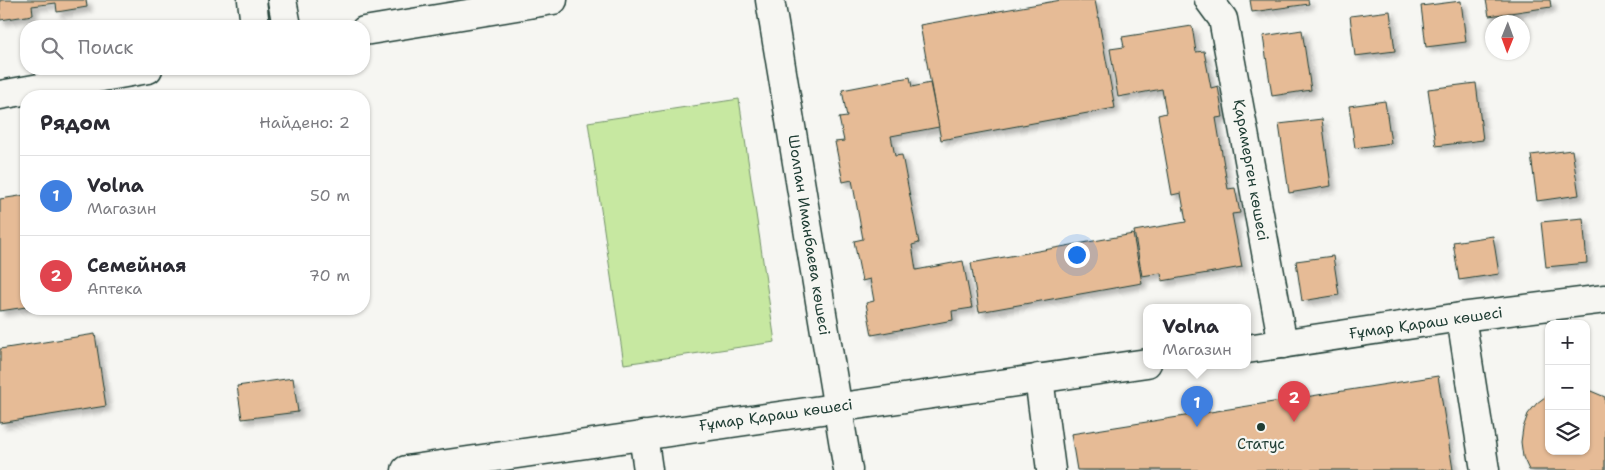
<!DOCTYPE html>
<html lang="ru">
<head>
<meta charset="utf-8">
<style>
  body { margin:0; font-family:"Shantell Sans",sans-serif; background:#f2f2f3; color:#2b2b33 }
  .controls { position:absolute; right:15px; bottom:15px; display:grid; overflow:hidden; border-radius:10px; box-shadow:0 1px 4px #0004 }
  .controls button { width:45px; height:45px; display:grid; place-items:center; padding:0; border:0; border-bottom:1px solid #e1e1e2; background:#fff; color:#2b2b33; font:25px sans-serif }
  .compass { position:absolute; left:1485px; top:15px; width:45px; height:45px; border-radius:50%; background:#fff; box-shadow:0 1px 4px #0004; rotate:181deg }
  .you { position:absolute; left:1076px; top:254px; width:18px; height:18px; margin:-12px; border:4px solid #fff; border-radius:50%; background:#1a73e8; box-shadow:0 0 0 8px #1a73e833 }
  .badge { display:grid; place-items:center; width:32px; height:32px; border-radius:50%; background:#1f3d34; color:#fff; font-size:16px; font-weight:700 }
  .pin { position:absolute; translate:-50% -41px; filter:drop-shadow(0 1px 2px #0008) }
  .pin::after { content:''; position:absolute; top:26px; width:18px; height:15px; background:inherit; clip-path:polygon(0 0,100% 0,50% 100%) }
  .popup { position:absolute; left:1143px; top:304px; width:108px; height:65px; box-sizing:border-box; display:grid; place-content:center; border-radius:10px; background:#fff; filter:drop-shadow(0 1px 4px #0005); font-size:16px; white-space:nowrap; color:#7c7c81 }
  .popup b { font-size:19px; color:#2b2b33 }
  .popup::after { content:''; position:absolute; left:50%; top:100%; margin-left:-10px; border:10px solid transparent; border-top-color:#fff }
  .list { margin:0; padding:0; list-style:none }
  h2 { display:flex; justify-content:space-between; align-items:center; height:65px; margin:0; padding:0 20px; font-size:21px }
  h2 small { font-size:16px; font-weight:400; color:#7c7c81 }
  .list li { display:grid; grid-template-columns:32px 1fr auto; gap:15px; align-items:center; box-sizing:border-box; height:80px; padding:0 20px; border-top:1px solid #e1e1e2 }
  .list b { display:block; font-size:19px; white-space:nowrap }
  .list p { margin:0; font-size:16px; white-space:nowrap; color:#7c7c81 }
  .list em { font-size:16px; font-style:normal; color:#7c7c81 }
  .icon { flex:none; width:28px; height:28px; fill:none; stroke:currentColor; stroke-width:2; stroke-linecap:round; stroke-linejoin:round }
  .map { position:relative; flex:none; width:1605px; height:470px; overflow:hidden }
  .search { position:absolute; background:#fff; box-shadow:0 1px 4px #0004; left:20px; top:20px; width:350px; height:55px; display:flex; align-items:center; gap:12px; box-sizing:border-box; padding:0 18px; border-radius:20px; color:#7c7c81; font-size:19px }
  .panel { position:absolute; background:#fff; box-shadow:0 1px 4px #0004; left:20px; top:90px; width:350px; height:225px; border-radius:20px }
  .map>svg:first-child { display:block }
</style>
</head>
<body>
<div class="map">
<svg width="1605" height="470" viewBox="0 0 1605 470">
  <defs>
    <filter id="shadow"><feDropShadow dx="4.5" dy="4.5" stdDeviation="2.5" flood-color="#0004"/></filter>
  </defs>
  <rect width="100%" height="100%" fill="#f6f6f2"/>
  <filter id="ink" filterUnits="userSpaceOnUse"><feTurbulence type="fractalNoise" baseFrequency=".02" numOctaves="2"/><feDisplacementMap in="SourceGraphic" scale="10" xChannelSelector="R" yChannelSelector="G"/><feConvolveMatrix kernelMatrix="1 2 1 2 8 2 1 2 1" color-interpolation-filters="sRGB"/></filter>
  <g filter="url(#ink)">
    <!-- green -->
    <path fill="#c7e8a1" stroke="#73926a" d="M739 99 775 342 624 364 588 122Z"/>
    <!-- building -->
    <g fill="#e6bb96" stroke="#1f3d34" filter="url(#shadow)">
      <path d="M0 0H86L87 7 57 12 56 3 32 6 33 15 0 20Z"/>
      <path d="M1061 0H1095L1115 108 941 140 920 25Z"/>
      <path d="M1250 0H1308L1309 4 1252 12Z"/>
      <path d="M1486 0H1550L1551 7 1489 16Z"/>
      <path d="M1461 1 1466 42 1426 47 1421 6Z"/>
      <path d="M1390 11 1395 51 1355 56 1350 16Z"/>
      <path d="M1192 26 1196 52 1204 51 1211 88 1218 86 1223 117 1216 118 1228 189 1235 188 1240 213 1232 214 1242 267 1162 281 1161 273 1142 276 1134 231 1186 222 1181 193 1172 195 1158 115 1166 113 1162 89 1118 97 1110 49 1124 47 1122 37Z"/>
      <path d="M1302 30 1311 90 1272 96 1263 36Z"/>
      <path d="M910 77 912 87 930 83 939 127 891 136 895 156 902 155 919 243 912 245 916 270 963 261 972 308 952 311 953 320 872 335 866 303 874 301 870 279 862 281 854 241 863 239 852 180 843 182 835 142 844 141 839 118 847 117 842 90Z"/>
      <path d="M1476 83 1483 140 1436 146 1428 89Z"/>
      <path d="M1385 101 1391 143 1355 148 1349 106Z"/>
      <path d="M1322 119 1331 186 1289 193 1279 124Z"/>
      <path d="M1572 150 1579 195 1537 201 1531 155Z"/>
      <path d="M26 195V307L0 311V199Z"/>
      <path d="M1583 218 1587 263 1546 267 1541 222Z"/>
      <path d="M1133 234 1142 283 979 312 971 263Z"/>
      <path d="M1493 236 1499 274 1459 280 1453 242Z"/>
      <path d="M1333 256 1339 295 1302 301 1296 261Z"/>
      <path d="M95 334 106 406 0 423V349Z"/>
      <path d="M1438 376 1453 470H1077L1071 434Z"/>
      <path d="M293 378 298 412 242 419 237 386Z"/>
      <path d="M1586 389 1605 397V470H1529L1523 457 1521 442 1523 428 1528 414 1537 403 1549 394V451H1586Z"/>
    </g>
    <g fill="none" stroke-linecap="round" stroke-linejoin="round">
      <!-- minor casing -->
      <g stroke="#1f3d34" stroke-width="31">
        <g id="minor">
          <path d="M252 0 255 26"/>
          <path d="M282 0 287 26"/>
          <path d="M770 0 848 470"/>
          <path d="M1209 0 1223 19 1283 344"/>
          <path d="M364 31 553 0"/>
          <path d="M0 95 148 69"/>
          <path d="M1461 317 1485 470"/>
          <path d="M1247 349 1461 317 1605 299"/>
          <path d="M1039 378 1051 470"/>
          <path d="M643 435 648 470"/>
          <path d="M406 470 1147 363"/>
        </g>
      </g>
      <!-- minor -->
      <use href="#minor" stroke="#f6f6f2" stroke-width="28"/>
    </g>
  </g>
  <!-- markers -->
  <circle fill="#1f3d34" stroke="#f6f6f2" stroke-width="2" cx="1261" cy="427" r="5"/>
  <g text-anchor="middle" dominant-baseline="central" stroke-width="4.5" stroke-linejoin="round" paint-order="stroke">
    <!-- street labels -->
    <g font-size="15" fill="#1f3d34" stroke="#f6f6f2">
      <text transform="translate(1251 170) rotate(80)">Қарамерген көшесі</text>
      <text transform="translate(809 235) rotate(81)">Шолпан Иманбаева көшесі</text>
      <text transform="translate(1426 323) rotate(-8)">Ғұмар Қараш көшесі</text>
      <text transform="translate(776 415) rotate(-8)">Ғұмар Қараш көшесі</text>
    </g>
    <!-- poi labels -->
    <g font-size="15" fill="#1f3d34" stroke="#f6f6f2">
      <text x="1261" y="444">Статус</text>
    </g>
  </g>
</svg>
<div class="controls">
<button>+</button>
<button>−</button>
<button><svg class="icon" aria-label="layers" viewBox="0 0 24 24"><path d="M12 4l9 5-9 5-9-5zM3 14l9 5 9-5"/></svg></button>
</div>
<svg class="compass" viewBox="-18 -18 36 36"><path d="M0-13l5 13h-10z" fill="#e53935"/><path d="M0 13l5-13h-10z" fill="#7c7c81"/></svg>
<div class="you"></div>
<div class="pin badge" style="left:1197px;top:427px;background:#3f7fe0">1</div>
<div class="popup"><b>Volna</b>Магазин</div>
<div class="pin badge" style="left:1294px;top:422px;background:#e0444e">2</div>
<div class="search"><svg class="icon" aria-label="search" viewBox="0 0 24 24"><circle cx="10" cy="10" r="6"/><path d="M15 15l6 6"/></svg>Поиск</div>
<section class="panel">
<h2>Рядом<small>Найдено: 2</small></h2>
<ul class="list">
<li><span class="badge" style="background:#3f7fe0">1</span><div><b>Volna</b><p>Магазин</p></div><em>50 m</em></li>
<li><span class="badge" style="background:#e0444e">2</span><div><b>Семейная</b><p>Аптека</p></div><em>70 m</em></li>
</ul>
</section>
</div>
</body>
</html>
